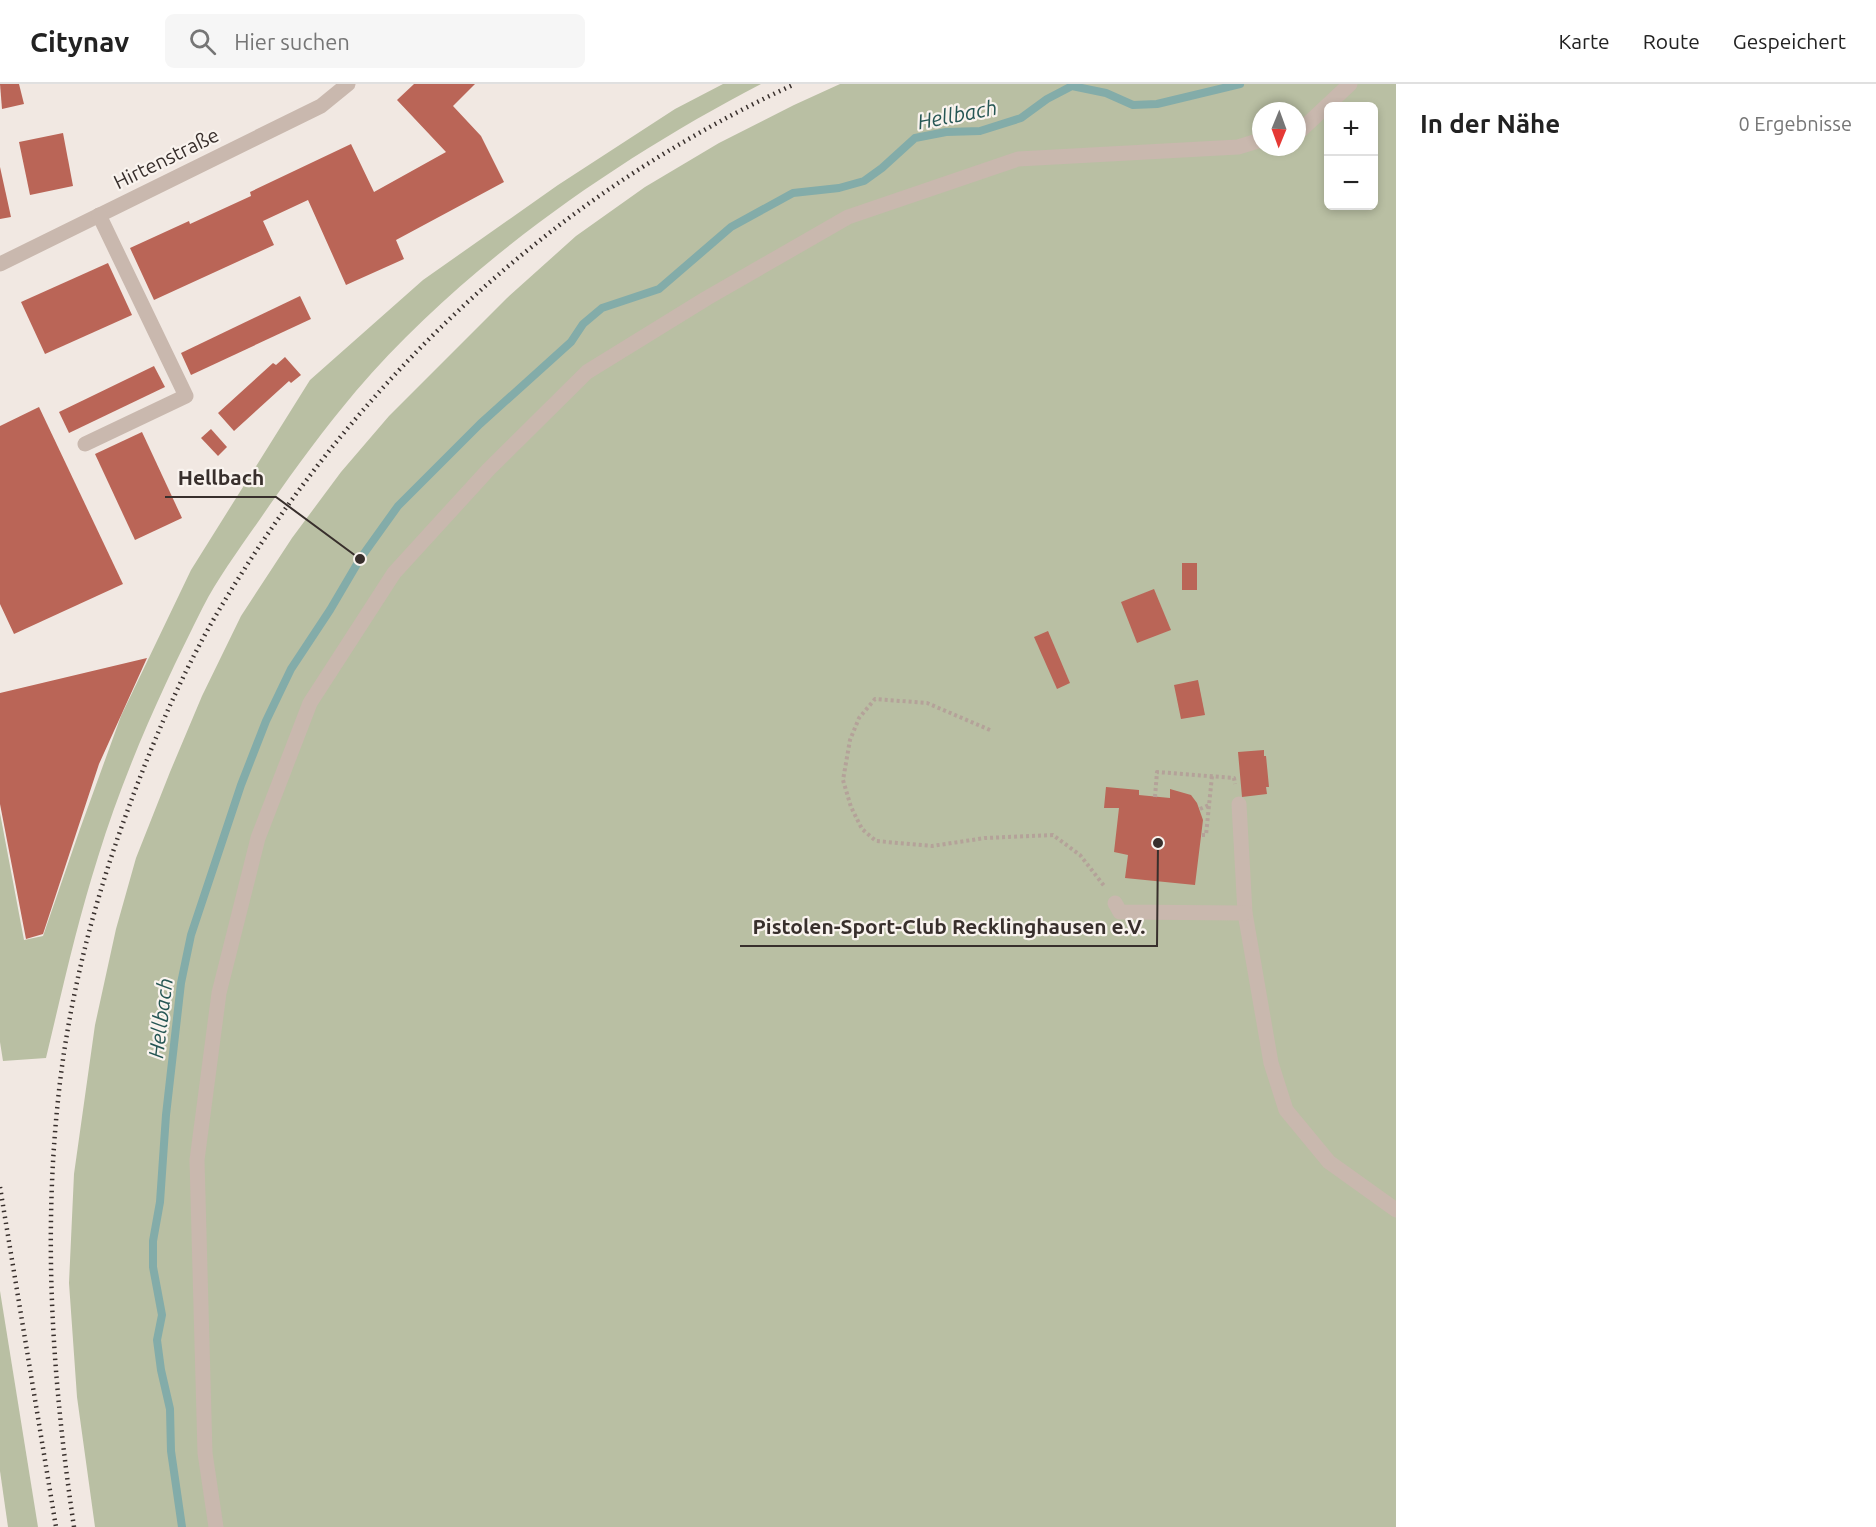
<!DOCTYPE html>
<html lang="de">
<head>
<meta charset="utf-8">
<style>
  body { margin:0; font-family:Ubuntu,sans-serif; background:#f6f6f6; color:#222 }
  .controls { position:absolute; right:18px; top:18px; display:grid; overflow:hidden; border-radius:9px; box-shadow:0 3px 9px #0003 }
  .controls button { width:54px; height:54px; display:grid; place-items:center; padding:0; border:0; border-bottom:2px solid #e0e0e0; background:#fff; color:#222; font:30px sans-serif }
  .compass { position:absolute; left:1252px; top:18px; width:54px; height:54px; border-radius:50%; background:#fff; box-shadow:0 3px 9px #0003; rotate:181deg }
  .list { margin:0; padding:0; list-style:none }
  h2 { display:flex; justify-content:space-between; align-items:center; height:78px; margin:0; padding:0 24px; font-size:26px }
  h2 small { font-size:20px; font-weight:400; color:#767676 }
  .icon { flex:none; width:33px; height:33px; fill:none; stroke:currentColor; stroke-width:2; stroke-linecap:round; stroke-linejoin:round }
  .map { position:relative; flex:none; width:1396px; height:1443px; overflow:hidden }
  header { display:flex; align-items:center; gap:36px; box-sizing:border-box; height:84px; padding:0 30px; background:#fff; border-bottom:2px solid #e0e0e0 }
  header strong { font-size:28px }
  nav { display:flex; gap:33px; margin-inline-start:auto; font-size:21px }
  .search { width:420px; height:54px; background:#f6f6f6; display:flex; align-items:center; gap:15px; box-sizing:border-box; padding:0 21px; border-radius:9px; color:#767676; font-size:22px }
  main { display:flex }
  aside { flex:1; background:#fff }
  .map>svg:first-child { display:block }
</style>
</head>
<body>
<header>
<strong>Citynav</strong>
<div class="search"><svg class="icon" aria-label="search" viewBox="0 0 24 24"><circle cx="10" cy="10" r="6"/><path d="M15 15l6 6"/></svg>Hier suchen</div>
<nav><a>Karte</a><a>Route</a><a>Gespeichert</a></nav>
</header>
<main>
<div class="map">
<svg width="1396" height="1443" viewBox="0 0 1396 1443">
  <rect width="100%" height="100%" fill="#f1e8e2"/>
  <!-- green -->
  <g fill="#b9bfa3" fill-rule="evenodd">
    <path d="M723 0H761C615 76 464 181 356 307 325 344 296 383 269 422 248 453 220 490 203 523 163 602 124 688 98 773 77 839 62 907 46 974L3 977 0 958V729L24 856 43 852 80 745 121 632 191 486 310 296 423 196 558 101 675 25Z"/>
    <path d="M840 0H1396V1443H95L77 1313 69 1199 74 1090 95 941 116 845 136 774 170 688 202 612 241 532 292 454 341 388 389 332 507 214 576 152 645 103 719 59 794 21ZM1328 22H1374V122H1328ZM1261 27H1297V63H1261Z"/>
    <path d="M0 1207 38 1443H8L0 1387Z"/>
  </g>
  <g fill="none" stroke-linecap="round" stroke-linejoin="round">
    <!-- stream -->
    <path stroke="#83aca9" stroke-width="8" d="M182 1443 171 1367 170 1325 161 1286 157 1256 162 1231 153 1183V1157L160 1118 166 1031 181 899 191 851 241 701 266 637 291 585 330 526 360 475 398 422 480 340 571 258 583 240 602 224 659 205 731 143 793 109 839 104 864 97 882 84 915 54 946 48 980 47 1021 34 1047 15 1072 2 1106 9 1133 21 1157 20 1240 0"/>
  </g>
  <!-- building -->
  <g fill="#ba6557">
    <path d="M0 0H19L24 20 2 25Z"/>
    <path d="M414 0H475L453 22 481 52 504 98 396 156 404 175 346 201 308 116 263 137 274 161 154 216 130 164 189 137 190 140 251 112 250 108 351 60 374 108 446 68 397 16Z"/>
    <path d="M63 49 73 102 30 111 19 58Z"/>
    <path d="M0 83 11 133 0 135Z"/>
    <path d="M108 179 132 231 45 270 21 218Z"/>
    <path d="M300 212 311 235 191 291 181 269Z"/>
    <path d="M285 273 301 291 291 299 289 297 234 347 218 329 273 279 276 281Z"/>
    <path d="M154 282 165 303 69 349 59 328Z"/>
    <path d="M39 323 123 500 14 550 0 520V342Z"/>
    <path d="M211 345 227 363 218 372 201 354Z"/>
    <path d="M142 348 182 434 135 456 95 370Z"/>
    <rect x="1182" y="479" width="15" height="27"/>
    <path d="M1154 505 1171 546 1137 559 1121 518Z"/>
    <path d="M1048 547 1070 599 1057 605 1034 553Z"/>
    <path d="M147 574 99 680 43 850 26 855 0 720V609Z"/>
    <path d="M1198 596 1205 631 1181 635 1174 601Z"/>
    <path d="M1264 666V672H1266L1269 703H1266L1267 710 1242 713 1238 668Z"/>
    <path d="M1106 703 1139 706V711L1170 714V705L1191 711 1197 719 1203 736 1195 801 1125 794 1128 771 1114 768 1119 724H1104Z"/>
  </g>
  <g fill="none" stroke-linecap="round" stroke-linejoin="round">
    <!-- path -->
    <g stroke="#b4a299" stroke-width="4" stroke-dasharray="3 3" stroke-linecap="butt">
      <path d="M990 646 927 619 875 615 859 634 850 656 843 696 851 723 862 745 876 757 932 762 985 754 1053 751 1080 771 1105 803"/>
      <path d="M1155 713 1157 688 1234 694 1235 700"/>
      <path d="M1200 725 1209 721"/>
      <path d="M1202 751H1206L1212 692"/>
    </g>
    <!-- minor -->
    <g stroke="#c9b8ae" stroke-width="15">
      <path d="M1297 47 1301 46 1350 0"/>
      <path d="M0 180 321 22 348 0"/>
      <path d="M85 360 186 312 99 131"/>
      <path d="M1239 720 1245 829 1271 979 1286 1026 1329 1078 1396 1126"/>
      <path d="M1115 819 1120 828 1245 829"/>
      <path d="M216 1443 205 1369 197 1076 219 909 258 754 310 619 394 489 489 385 587 288 707 214 848 133 1018 75 1238 63 1261 56"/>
    </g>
    <!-- rail -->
    <g stroke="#382f2c" stroke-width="4.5" stroke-dasharray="1.5 4.5" stroke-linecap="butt">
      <path d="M0 1103 56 1443"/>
      <path d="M74 1443C53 1301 43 1159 58 1016 68 918 93 820 127 728 153 657 183 586 222 521 359 294 552 111 795 0"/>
    </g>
  </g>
  <g text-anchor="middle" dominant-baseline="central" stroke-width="4.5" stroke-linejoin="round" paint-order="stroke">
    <!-- street labels -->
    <g font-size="20" fill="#382f2c" stroke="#f9f3ee">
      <text transform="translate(166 74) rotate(-26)">Hirtenstraße</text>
    </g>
    <!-- water labels -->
    <g font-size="21" font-style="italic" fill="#255654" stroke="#f9f3ee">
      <text transform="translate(957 30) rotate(-11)">Hellbach</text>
      <text transform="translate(160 934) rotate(-83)">Hellbach</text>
    </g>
  </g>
  <!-- callouts -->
  <path fill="none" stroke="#382f2c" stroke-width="2" d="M360 475L276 413H165M1158 759L1157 862H740"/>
  <g fill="#382f2c" stroke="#f9f3ee" stroke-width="2">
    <circle cx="360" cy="475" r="6"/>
    <circle cx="1158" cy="759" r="6"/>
  </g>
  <g font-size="21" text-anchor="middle" font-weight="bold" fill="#382f2c" stroke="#f9f3ee" stroke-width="4.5" stroke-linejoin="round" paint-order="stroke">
    <text x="221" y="401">Hellbach</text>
    <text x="949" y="850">Pistolen-Sport-Club Recklinghausen e.V.</text>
  </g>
</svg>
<div class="controls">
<button>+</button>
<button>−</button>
</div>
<svg class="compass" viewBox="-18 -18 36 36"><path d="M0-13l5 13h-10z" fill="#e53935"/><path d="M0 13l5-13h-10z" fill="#767676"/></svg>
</div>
<aside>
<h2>In der Nähe<small>0 Ergebnisse</small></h2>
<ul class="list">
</ul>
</aside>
</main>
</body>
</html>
